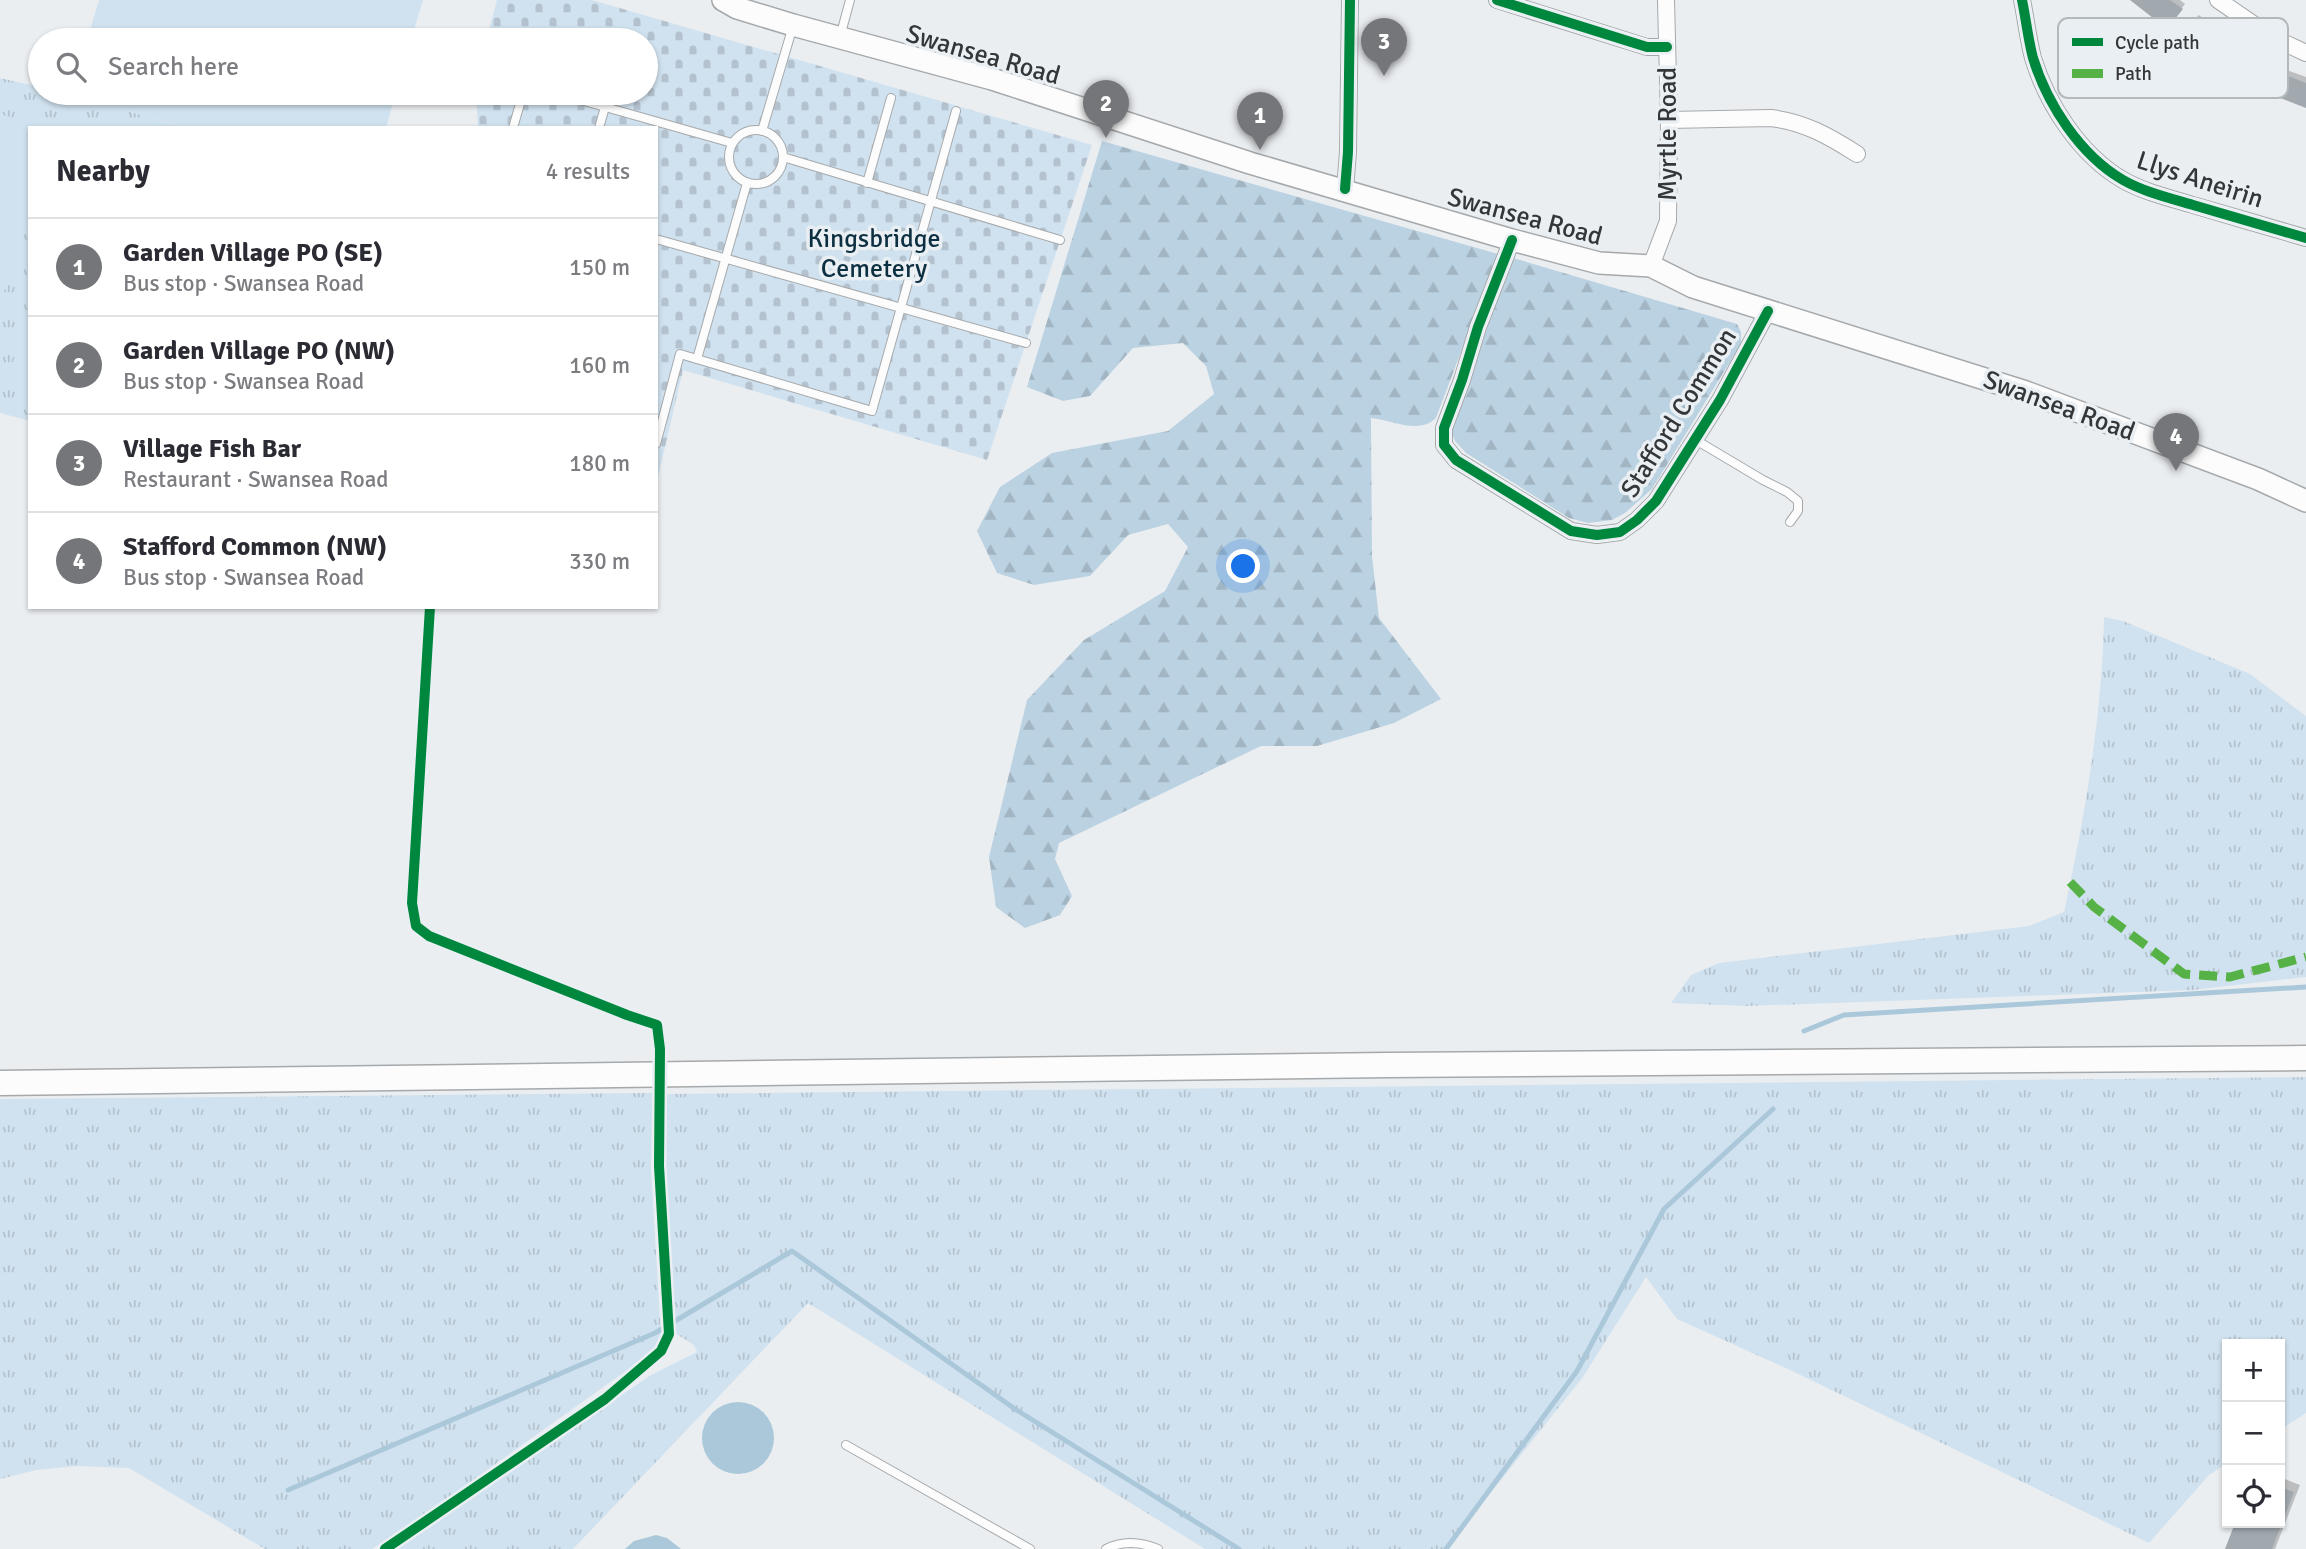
<!DOCTYPE html>
<html lang="en">
<head>
<meta charset="utf-8">
<style>
  body { margin:0; font-family:Signika,sans-serif; background:#f7f7f7; color:#2b2b33 }
  .controls { position:absolute; right:21px; bottom:21px; display:grid; overflow:hidden; border-radius:0px; box-shadow:0 2px 5px #0004 }
  .controls button { width:63px; height:63px; display:grid; place-items:center; padding:0; border:0; border-bottom:2px solid #e1e1e2; background:#fff; color:#2b2b33; font:35px sans-serif }
  .you { position:absolute; left:1244px; top:567px; width:24px; height:24px; margin:-18px; border:5px solid #fff; border-radius:50%; background:#1a73e8; box-shadow:0 0 0 10px #1a73e833 }
  .badge { display:grid; place-items:center; width:46px; height:46px; border-radius:50%; background:#747679; color:#fff; font-size:23px; font-weight:700 }
  .pin { position:absolute; translate:-50% -58px; filter:drop-shadow(0 2px 4px #0008) }
  .pin::after { content:''; position:absolute; top:37px; width:24px; height:21px; background:inherit; clip-path:polygon(0 0,100% 0,50% 100%) }
  .list { margin:0; padding:0; list-style:none }
  h2 { display:flex; justify-content:space-between; align-items:center; height:91px; margin:0; padding:0 28px; font-size:30px }
  h2 small { font-size:23px; font-weight:400; color:#7c7c81 }
  .list li { display:grid; grid-template-columns:46px 1fr auto; gap:21px; align-items:center; box-sizing:border-box; height:98px; padding:0 28px; border-top:2px solid #e1e1e2 }
  .list b { display:block; font-size:26px; white-space:nowrap }
  .list p { margin:0; font-size:23px; white-space:nowrap; color:#7c7c81 }
  .list em { font-size:23px; font-style:normal; color:#7c7c81 }
  .icon { flex:none; width:38px; height:38px; fill:none; stroke:currentColor; stroke-width:2; stroke-linecap:round; stroke-linejoin:round }
  .map { position:relative; flex:none; width:2306px; height:1549px; overflow:hidden }
  .search { position:absolute; background:#fff; box-shadow:0 2px 5px #0004; left:28px; top:28px; width:630px; height:77px; display:flex; align-items:center; gap:18px; box-sizing:border-box; padding:0 24px; border-radius:38px; color:#7c7c81; font-size:26px }
  .panel { position:absolute; background:#fff; box-shadow:0 2px 5px #0004; left:28px; top:126px; width:630px; height:483px; border-radius:0px }
  .map>svg:first-child { display:block }
</style>
</head>
<body>
<div class="map">
<svg width="2306" height="1549" viewBox="0 0 2306 1549">
  <defs>
    <pattern id="grass-tufts" width="24" height="20" patternUnits="userSpaceOnUse" patternTransform="scale(1.75)"><rect width="24" height="20" fill="#d0e2ef"/><path d="M3 7l-1-3M5 7V3M7 7l1-3M15 17l-1-3M17 17v-4M19 17l1-3" fill="none" stroke="#b3c2ce"/></pattern>
    <pattern id="forest-firs" width="22" height="20" patternUnits="userSpaceOnUse" patternTransform="scale(1.75)"><rect width="22" height="20" fill="#bbd2e2"/><path d="M5 1l3.5 6h-7zM16 11l3.5 6h-7z" fill="#a1b5c3"/></pattern>
    <pattern id="cemetery-stones" width="16" height="16" patternUnits="userSpaceOnUse" patternTransform="scale(1.75)"><rect width="16" height="16" fill="#d0e2ef"/><path d="M2 7V4a2 2 0 0 1 4 0v3zM10 15v-3a2 2 0 0 1 4 0v3z" fill="#b3c2ce"/></pattern>
  </defs>
  <rect width="100%" height="100%" fill="#ebeef1"/>
  <!-- grass -->
  <g fill="url(#grass-tufts)">
    <path d="M0 78 40 87V93L71 95 187 128H30V421L0 413Z"/>
    <path d="M2104 617 2123 621 2250 674 2306 716V977L2193 990 1747 1006 1671 1003 1691 975 1719 963 2029 926 2064 912C2085 816 2102 716 2104 617Z"/>
    <path d="M2306 1077V1413L2280 1430V1344H2227V1463L2209 1475 2149 1543 1788 1369 1677 1319 1646 1277 1583 1377 1446 1549H1205L808 1303 573 1549H395L651 1375 697 1352 694 1345 673 1332 665 1170 666 1094Z"/>
    <path d="M653 1093 651 1168 661 1336 654 1351 410 1525 372 1549H265L129 1468 78 1466 36 1470 0 1479V1099Z"/>
  </g>
  <!-- forest -->
  <g fill="url(#forest-firs)">
    <path d="M1102 141 1498 254 1436 418C1419 435 1392 420 1371 418L1372 556 1379 618 1441 699 1394 723 1317 746H1261L1059 843 1055 859 1072 896 1060 915 1025 928 996 907 989 857 1027 700 1084 640 1165 591 1188 547 1168 524 1128 535 1090 576 1034 585 997 573 977 531 1000 487 1052 453 1168 431 1214 394 1206 366 1183 343 1133 348 1090 396 1063 401 1027 387Z"/>
    <path d="M1510 257 1737 324 1741 332V344L1652 489 1625 513 1612 520 1588 523 1569 518 1466 453 1455 441 1450 428Z"/>
  </g>
  <!-- cemetery -->
  <path fill="url(#cemetery-stones)" d="M497 0H592L1092 145 987 460 683 370 658 477 656 476V128H478L476 93H646V40H486Z"/>
  <!-- pitch -->
  <g fill="#d0e2ef">
    <path d="M99 0H423L411 40H87Z"/>
    <path d="M72 93H396L386 128H187L71 95Z"/>
    <path d="M0 114 45 128H30V207L0 305Z"/>
    <path d="M30 301V393L6 387Z"/>
  </g>
  <!-- water -->
  <g fill="#abc8db">
    <circle cx="738" cy="1438" r="36"/>
    <path d="M656 1535 667 1538 681 1549H625L634 1541Z"/>
  </g>
  <!-- shadow -->
  <g fill="#0003">
    <path d="M2134 0H2180L2185 4 2171 22Z"/>
    <path d="M2199 15 2223 34 2210 50 2195 19Z"/>
    <path d="M2284 69 2306 77V106L2280 73Z"/>
    <path d="M2280 1477 2300 1485 2275 1549H2227L2237 1523H2280Z"/>
  </g>
  <g fill="none" stroke-linecap="round" stroke-linejoin="round">
    <!-- stream -->
    <g stroke="#abc8db" stroke-width="5">
      <path d="M1804 1031 1844 1015 2306 987"/>
      <path d="M288 1490 655 1333 792 1251 1015 1409 1239 1549"/>
      <path d="M1446 1549 1577 1371 1664 1209 1773 1109"/>
    </g>
  </g>
  <!-- building -->
  <g fill="#a1a9af">
    <path d="M2130 0H2170L2183 9 2167 29Z"/>
    <path d="M2278 72 2306 83V108L2270 94Z"/>
    <path d="M2280 1487 2294 1492 2272 1549H2225L2235 1523H2280Z"/>
  </g>
  <g fill="none" stroke-linecap="round" stroke-linejoin="round">
    <!-- lane casing -->
    <g stroke="#a6a9ab" stroke-width="10">
      <g id="lane">
        <path d="M840 37 850 0"/>
        <path d="M556 93 732 143"/>
        <path d="M513 128 523 93"/>
        <path d="M599 128 605 107"/>
        <circle cx="756" cy="157" r="27"/>
        <path d="M762 131 793 26"/>
        <path d="M783 157 1060 240"/>
        <path d="M867 183 891 98"/>
        <path d="M656 239 1026 343"/>
        <path d="M697 359 747 183"/>
        <path d="M1694 439 1763 480 1787 492 1798 501V511L1790 522"/>
        <path d="M656 444 680 354 872 411 956 111"/>
        <path d="M846 1445 1030 1549"/>
        <path d="M1106 1549C1123 1540 1141 1542 1158 1549"/>
      </g>
    </g>
    <!-- street casing -->
    <g stroke="#a6a9ab" stroke-width="18">
      <g id="street">
        <path d="M1497 0 1647 47H1667"/>
        <path d="M2022 0C2026 19 2028 39 2033 58 2047 104 2080 155 2123 180 2144 192 2170 198 2193 205 2231 216 2268 227 2306 238"/>
        <path d="M2218 0 2272 37 2306 53"/>
        <path d="M1669 120 1771 118C1804 122 1829 136 1857 154"/>
        <path d="M1345 189 1348 152 1350 0"/>
        <path d="M1512 240 1478 327 1462 380 1444 428V445L1456 460 1571 531 1597 535 1620 532 1637 520 1656 501 1720 400 1768 311"/>
        <path d="M1651 266 1668 221 1669 120 1666 0"/>
      </g>
    </g>
    <!-- secondary casing -->
    <g stroke="#a6a9ab" stroke-width="24">
      <path id="secondary" d="M723 0 737 8 793 25 992 79 1250 163 1512 240 1599 263 1651 266 1693 287 2026 392 2258 479 2306 501"/>
    </g>
    <!-- primary casing -->
    <g stroke="#a6a9ab" stroke-width="27">
      <path id="primary" d="M0 1083 1388 1065 2306 1058"/>
    </g>
    <!-- lane -->
    <use href="#lane" stroke="#fcfcfd" stroke-width="8"/>
    <!-- street -->
    <use href="#street" stroke="#fcfcfd" stroke-width="16"/>
    <!-- secondary -->
    <use href="#secondary" stroke="#fcfcfd" stroke-width="21"/>
    <!-- primary -->
    <use href="#primary" stroke="#fcfcfd" stroke-width="24"/>
    <!-- quiet -->
    <path stroke="#56b246" stroke-width="9" stroke-dasharray="18 9" stroke-linecap="butt" d="M2070 882 2094 907 2184 974 2230 977 2306 957"/>
    <!-- cycleway casing -->
    <g stroke="#e9eff3" stroke-width="15">
      <g id="cycleway">
        <path d="M1497 0 1647 47H1667"/>
        <path d="M2022 0C2026 19 2028 39 2033 58 2047 104 2080 155 2123 180 2144 192 2170 198 2193 205 2231 216 2268 227 2306 238"/>
        <path d="M1345 189 1348 152 1350 0"/>
        <path d="M1512 240 1478 327 1462 380 1444 428V445L1456 460 1571 531 1597 535 1620 532 1637 520 1656 501 1720 400 1768 311"/>
        <path d="M385 1549 605 1399 661 1351 669 1334 659 1166 660 1049 657 1025 627 1015 429 936 416 926 412 903 430 607"/>
      </g>
    </g>
    <!-- cycleway -->
    <use href="#cycleway" stroke="#00873e" stroke-width="10"/>
  </g>
  <g text-anchor="middle" dominant-baseline="central" stroke-width="7" stroke-linejoin="round" paint-order="stroke">
    <!-- street labels -->
    <g font-size="26" fill="#343638" stroke="#e9eff3">
      <text transform="translate(983 55) rotate(16)">Swansea Road</text>
      <text transform="translate(1668 134) rotate(-90)">Myrtle Road</text>
      <text transform="translate(2200 180) rotate(18)">Llys Aneirin</text>
      <text transform="translate(1525 217) rotate(15)">Swansea Road</text>
      <text transform="translate(2059 406) rotate(20)">Swansea Road</text>
      <text transform="translate(1679 413) rotate(-58)">Stafford Common</text>
    </g>
    <!-- park labels -->
    <g font-size="26" fill="#0d2f42" stroke="#e9eff3">
      <text x="874" y="239">Kingsbridge<tspan x="874" dy="30">Cemetery</tspan></text>
    </g>
  </g>
  <!-- legend -->
  <rect x="2058" y="18" width="230" height="80" rx="10" fill="#e9eff3" stroke="#b3b8bb" stroke-width="2"/>
  <rect x="2072" y="38" width="31" height="8" fill="#00873e"/>
  <rect x="2072" y="69" width="31" height="9" fill="#56b246"/>
  <g font-size="19" fill="#343638">
    <text x="2115" y="49">Cycle path</text>
    <text x="2115" y="80">Path</text>
  </g>
</svg>
<div class="controls">
<button>+</button>
<button>−</button>
<button><svg class="icon" aria-label="locate" viewBox="0 0 24 24"><circle cx="12" cy="12" r="6"/><path d="M12 2v4M12 18v4M2 12h4M18 12h4"/></svg></button>
</div>
<div class="you"></div>
<div class="pin badge" style="left:1260px;top:150px">1</div>
<div class="pin badge" style="left:1106px;top:138px">2</div>
<div class="pin badge" style="left:1384px;top:76px">3</div>
<div class="pin badge" style="left:2176px;top:471px">4</div>
<div class="search"><svg class="icon" aria-label="search" viewBox="0 0 24 24"><circle cx="10" cy="10" r="6"/><path d="M15 15l6 6"/></svg>Search here</div>
<section class="panel">
<h2>Nearby<small>4 results</small></h2>
<ul class="list">
<li><span class="badge">1</span><div><b>Garden Village PO (SE)</b><p>Bus stop · Swansea Road</p></div><em>150 m</em></li>
<li><span class="badge">2</span><div><b>Garden Village PO (NW)</b><p>Bus stop · Swansea Road</p></div><em>160 m</em></li>
<li><span class="badge">3</span><div><b>Village Fish Bar</b><p>Restaurant · Swansea Road</p></div><em>180 m</em></li>
<li><span class="badge">4</span><div><b>Stafford Common (NW)</b><p>Bus stop · Swansea Road</p></div><em>330 m</em></li>
</ul>
</section>
</div>
</body>
</html>
